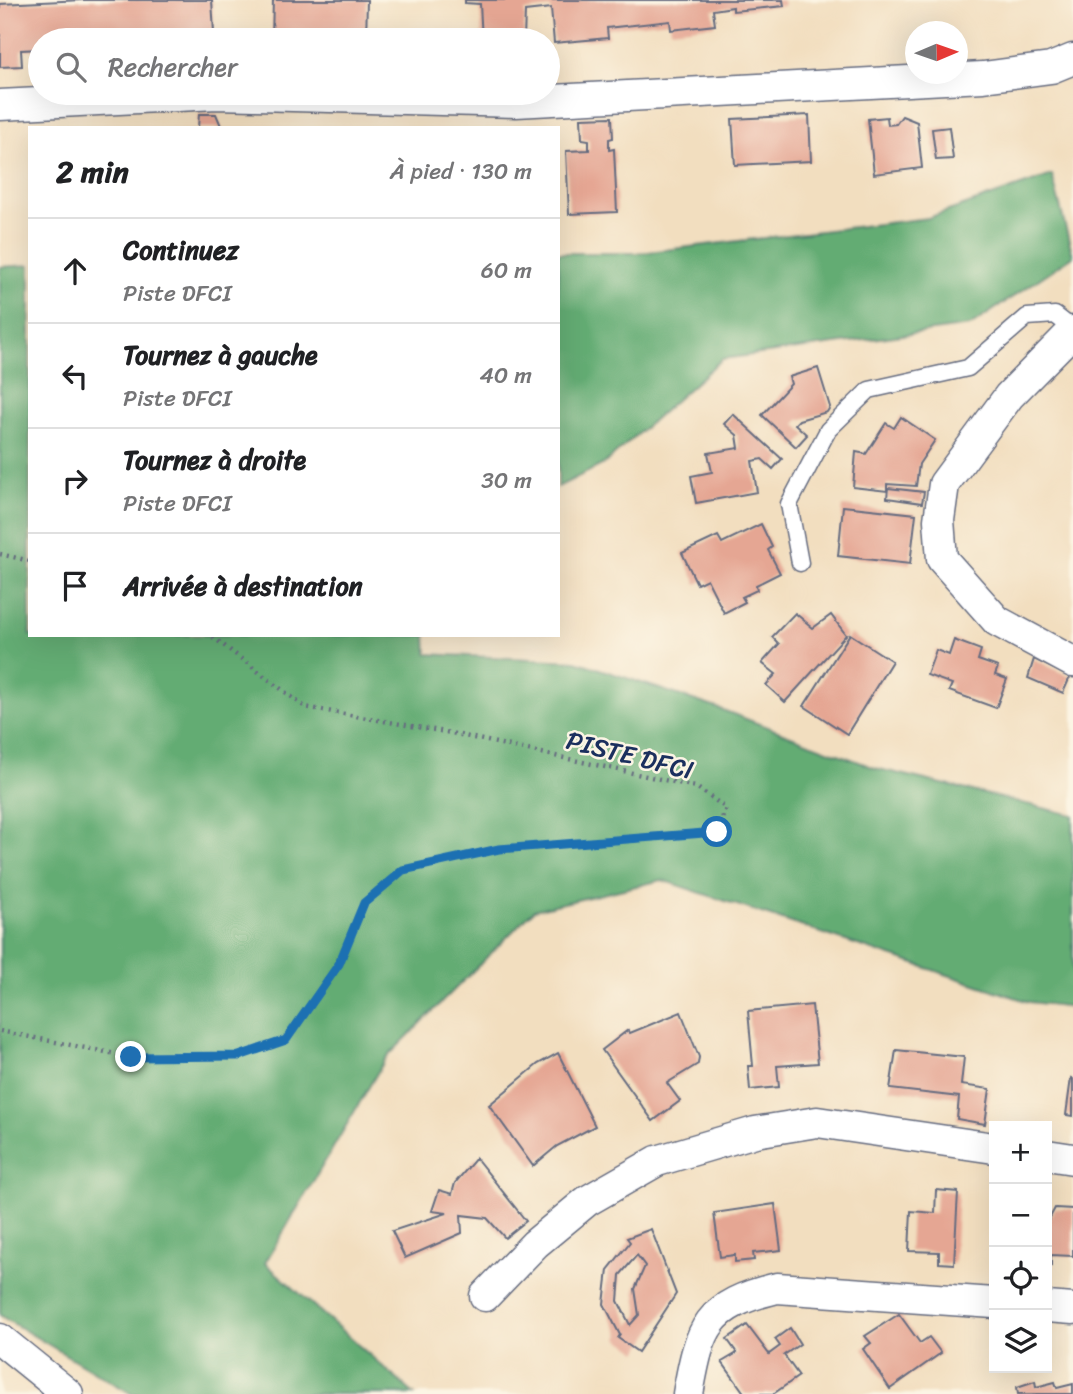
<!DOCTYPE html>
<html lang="fr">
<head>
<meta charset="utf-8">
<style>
  body { margin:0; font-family:Sriracha,sans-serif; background:#f6f6f6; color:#202124 }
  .controls { position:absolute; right:21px; bottom:21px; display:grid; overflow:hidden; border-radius:0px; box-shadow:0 7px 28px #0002 }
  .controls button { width:63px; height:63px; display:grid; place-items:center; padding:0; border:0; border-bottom:2px solid #e0e0e0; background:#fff; color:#202124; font:35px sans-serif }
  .compass { position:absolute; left:905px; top:21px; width:63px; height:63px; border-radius:50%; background:#fff; box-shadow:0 7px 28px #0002; rotate:88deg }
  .stop { position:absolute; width:21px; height:21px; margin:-16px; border:5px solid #1f6fb2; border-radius:50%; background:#fff }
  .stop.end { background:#1f6fb2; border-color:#fff; box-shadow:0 2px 7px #0008 }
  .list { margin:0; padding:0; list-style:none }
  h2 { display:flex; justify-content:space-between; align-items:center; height:91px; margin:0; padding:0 28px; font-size:30px }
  h2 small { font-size:23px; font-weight:400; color:#757577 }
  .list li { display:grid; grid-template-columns:46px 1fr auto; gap:21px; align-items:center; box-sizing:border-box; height:105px; padding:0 28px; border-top:2px solid #e0e0e0 }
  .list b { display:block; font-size:26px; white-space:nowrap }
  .list p { margin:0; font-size:23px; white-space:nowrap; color:#757577 }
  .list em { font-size:23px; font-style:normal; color:#757577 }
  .icon { flex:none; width:38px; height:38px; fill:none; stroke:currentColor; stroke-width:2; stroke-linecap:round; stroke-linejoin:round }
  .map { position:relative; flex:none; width:1073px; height:1394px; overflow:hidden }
  .search { position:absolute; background:#fff; box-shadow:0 7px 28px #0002; left:28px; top:28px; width:532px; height:77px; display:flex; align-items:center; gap:18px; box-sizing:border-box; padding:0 24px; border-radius:38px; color:#757577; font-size:26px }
  .panel { position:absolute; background:#fff; box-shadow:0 7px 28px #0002; left:28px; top:126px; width:532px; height:511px; border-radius:0px }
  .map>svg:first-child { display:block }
</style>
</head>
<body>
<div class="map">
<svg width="1073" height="1394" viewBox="0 0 1073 1394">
  <rect width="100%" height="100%" fill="#fcf5e5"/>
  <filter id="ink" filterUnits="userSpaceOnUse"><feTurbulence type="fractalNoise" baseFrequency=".0143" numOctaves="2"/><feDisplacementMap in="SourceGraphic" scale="14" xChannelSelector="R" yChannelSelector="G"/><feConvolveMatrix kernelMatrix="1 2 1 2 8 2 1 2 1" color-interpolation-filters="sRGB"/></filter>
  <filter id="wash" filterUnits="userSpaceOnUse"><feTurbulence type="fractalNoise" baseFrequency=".00686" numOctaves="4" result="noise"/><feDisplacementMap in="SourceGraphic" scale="28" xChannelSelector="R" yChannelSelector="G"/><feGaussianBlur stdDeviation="1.57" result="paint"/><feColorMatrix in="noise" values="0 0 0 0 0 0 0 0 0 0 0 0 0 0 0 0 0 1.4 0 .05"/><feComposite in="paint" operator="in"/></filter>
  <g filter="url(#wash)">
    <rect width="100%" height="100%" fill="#f2debf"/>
    <!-- forest -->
    <g fill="#63ac73" stroke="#3f6e68" stroke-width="2">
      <path d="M1052 175 1073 256 970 326 722 359 604 464 558 487V253H640L928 218Z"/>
      <path d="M30 265V635H426L427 654 576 661 720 709 875 768 1073 815V1007L1029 1002 662 880 534 910 386 1058 265 1263 414 1394H132L7 1320 0 1315V267Z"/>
    </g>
    <g id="blocks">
      <!-- building -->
      <g fill="#e5a693" fill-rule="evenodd">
        <path d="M83 0H212L214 33 195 34V40H40V49L21 50 22 66 0 67V4Z"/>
        <path d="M273 0H367L366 40H272Z"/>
        <path d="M465 0H783L784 6 733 11V7L713 10 715 25 671 30 670 21 607 28 608 38 554 43 551 8 525 11 524 40H482L480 4 465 3Z"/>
        <path d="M199 114H216L222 128H198Z"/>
        <path d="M809 115 811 161 735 165 732 119Z"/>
        <path d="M902 116 917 122 922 168 874 174 868 119 887 117 888 125 896 124Z"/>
        <path d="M612 117 613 138 609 139V150L614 149 617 212 569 214 566 151 589 150V140L582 139 581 118Z"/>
        <path d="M949 127 953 159 936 160 932 129Z"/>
        <path d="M818 368 830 407 827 412 799 420 795 424 807 435 796 447 762 415 791 384 789 377Z"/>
        <path d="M733 414 782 459 773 469 762 459 752 461 757 492 696 503 691 476 712 472 708 453 739 448 737 435 724 424Z"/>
        <path d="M901 417 935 440 919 464 916 486 887 484V491L853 487 856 452 866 454 886 423 894 428Z"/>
        <path d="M888 488 924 492 922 503 887 498Z"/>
        <path d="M843 506 916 514 910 564 838 556Z"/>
        <path d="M761 524 772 547 768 550 780 573 756 585 757 590 742 597 745 602 724 613 707 579 697 584 682 553 718 536 722 543Z"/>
        <path d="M795 613 813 628 831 615 846 635 785 702 766 685 776 674 762 663 779 644 772 637Z"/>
        <path d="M850 634 892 661 847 734 804 706Z"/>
        <path d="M954 640 981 650 978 660 998 667 995 675 1007 679 996 708 949 691 952 684 927 675 936 650 949 655Z"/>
        <path d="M1034 659 1070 677 1063 693 1028 678Z"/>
        <path d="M812 1005 818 1063 777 1066 779 1087 750 1090 748 1066H753L748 1011Z"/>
        <path d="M681 1012 699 1057 698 1064 667 1083 680 1101 653 1121 602 1050 628 1030 630 1033Z"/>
        <path d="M896 1050 964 1057 961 1085 990 1089 985 1124 957 1119 959 1097 890 1089Z"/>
        <path d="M558 1053 595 1126 557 1146 533 1166 489 1105 538 1064Z"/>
        <path d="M1071 1078 1073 1079V1116L1066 1115Z"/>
        <path d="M476 1158 526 1221 505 1238 487 1218 461 1215 462 1233 405 1258 392 1231 447 1213 432 1211 439 1190 452 1194 455 1183Z"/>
        <path d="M936 1190 958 1192 954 1264 939 1263V1252L909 1251 911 1211 935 1213Z"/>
        <path d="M775 1204 781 1250 753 1253 754 1260 735 1262V1255L720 1257 714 1213Z"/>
        <path d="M1055 1208 1073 1209V1256L1051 1255V1266L1047 1265V1223Z"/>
        <path d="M651 1229 676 1294 638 1352 618 1338 620 1335 604 1304 608 1270 630 1242 627 1238ZM637 1255 645 1266 635 1289 639 1315 630 1325 618 1301 620 1275Z"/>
        <path d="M899 1314 920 1343 929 1337 941 1353 890 1389 863 1349 871 1343 865 1336Z"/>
        <path d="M747 1325 769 1354 780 1346 775 1339 790 1328 800 1344 784 1355 799 1376 773 1394H745L722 1362 737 1353 727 1339Z"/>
        <path d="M1035 1381 1036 1387 1055 1382 1057 1388 1073 1384V1394H1018L1017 1387Z"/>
      </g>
    </g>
  </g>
  <g filter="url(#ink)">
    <use href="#blocks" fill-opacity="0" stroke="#666c80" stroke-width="2"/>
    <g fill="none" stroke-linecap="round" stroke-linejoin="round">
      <!-- service casing -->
      <g stroke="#666c80" stroke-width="19">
        <path id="service" d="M800 563 789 504 828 430 869 390 968 368 1027 317 1055 315 1073 329"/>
      </g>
      <!-- minor casing -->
      <g stroke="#666c80" stroke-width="33">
        <g id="minor">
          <path d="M0 105 217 94 516 102 983 77 1051 68 1073 59"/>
          <path d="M1073 331 1009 396 944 484 939 520 942 559 997 621 1073 662"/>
          <path d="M1047 1155 1073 1159"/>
          <path d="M485 1296 535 1244 587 1201 657 1161 755 1132 817 1122 994 1148"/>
          <path d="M1047 1307 1073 1309"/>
          <path d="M0 1339 68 1394"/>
          <path d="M688 1394C700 1326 707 1305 777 1288L994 1303"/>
        </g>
      </g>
      <!-- path -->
      <g stroke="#666c80" stroke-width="4.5" stroke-dasharray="2 5" stroke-linecap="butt">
        <path d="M0 554 30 561"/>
        <path d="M0 1031 131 1057 239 1056 286 1040 339 964 364 903 403 870 499 849 717 832 726 808 696 787 451 733 305 707 210 635"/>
      </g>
      <!-- service -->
      <use href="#service" stroke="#fff" stroke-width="16"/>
      <!-- minor -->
      <use href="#minor" stroke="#fff" stroke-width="30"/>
    </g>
  </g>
  <g fill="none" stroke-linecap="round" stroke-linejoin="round" filter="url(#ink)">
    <!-- route -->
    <path stroke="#1f6fb2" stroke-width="9" d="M131 1057 239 1056 286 1040 339 964 364 903 403 870 499 849 717 832"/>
  </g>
  <g text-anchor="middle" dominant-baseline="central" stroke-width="5" stroke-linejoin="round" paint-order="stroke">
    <!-- street labels -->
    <g font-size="26" fill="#1b2f5e" stroke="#fcf5e5">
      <text transform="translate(630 755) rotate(14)">PISTE DFCI</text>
    </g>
  </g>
</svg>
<div class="controls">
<button>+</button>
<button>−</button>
<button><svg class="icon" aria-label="locate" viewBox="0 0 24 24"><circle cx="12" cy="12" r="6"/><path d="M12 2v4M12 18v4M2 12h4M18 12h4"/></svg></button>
<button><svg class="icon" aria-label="layers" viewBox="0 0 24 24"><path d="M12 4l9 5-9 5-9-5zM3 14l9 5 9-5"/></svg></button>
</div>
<svg class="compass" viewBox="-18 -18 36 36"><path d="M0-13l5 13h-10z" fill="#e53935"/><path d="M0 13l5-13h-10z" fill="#757577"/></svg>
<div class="stop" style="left:717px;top:832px"></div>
<div class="stop end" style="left:131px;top:1057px"></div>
<div class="search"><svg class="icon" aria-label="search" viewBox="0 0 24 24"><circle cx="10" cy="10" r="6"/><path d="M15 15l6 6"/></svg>Rechercher</div>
<section class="panel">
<h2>2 min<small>À pied · 130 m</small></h2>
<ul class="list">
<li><svg class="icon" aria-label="ahead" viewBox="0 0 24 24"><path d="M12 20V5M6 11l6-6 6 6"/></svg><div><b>Continuez</b><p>Piste DFCI</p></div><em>60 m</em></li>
<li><svg class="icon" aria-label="left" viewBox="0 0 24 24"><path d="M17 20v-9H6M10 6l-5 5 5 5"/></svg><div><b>Tournez à gauche</b><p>Piste DFCI</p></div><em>40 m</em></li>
<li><svg class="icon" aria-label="right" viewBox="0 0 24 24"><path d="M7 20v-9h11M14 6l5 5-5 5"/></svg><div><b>Tournez à droite</b><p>Piste DFCI</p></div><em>30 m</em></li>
<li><svg class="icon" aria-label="arrive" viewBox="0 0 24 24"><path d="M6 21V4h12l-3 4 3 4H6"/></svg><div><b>Arrivée à destination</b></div></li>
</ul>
</section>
</div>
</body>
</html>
